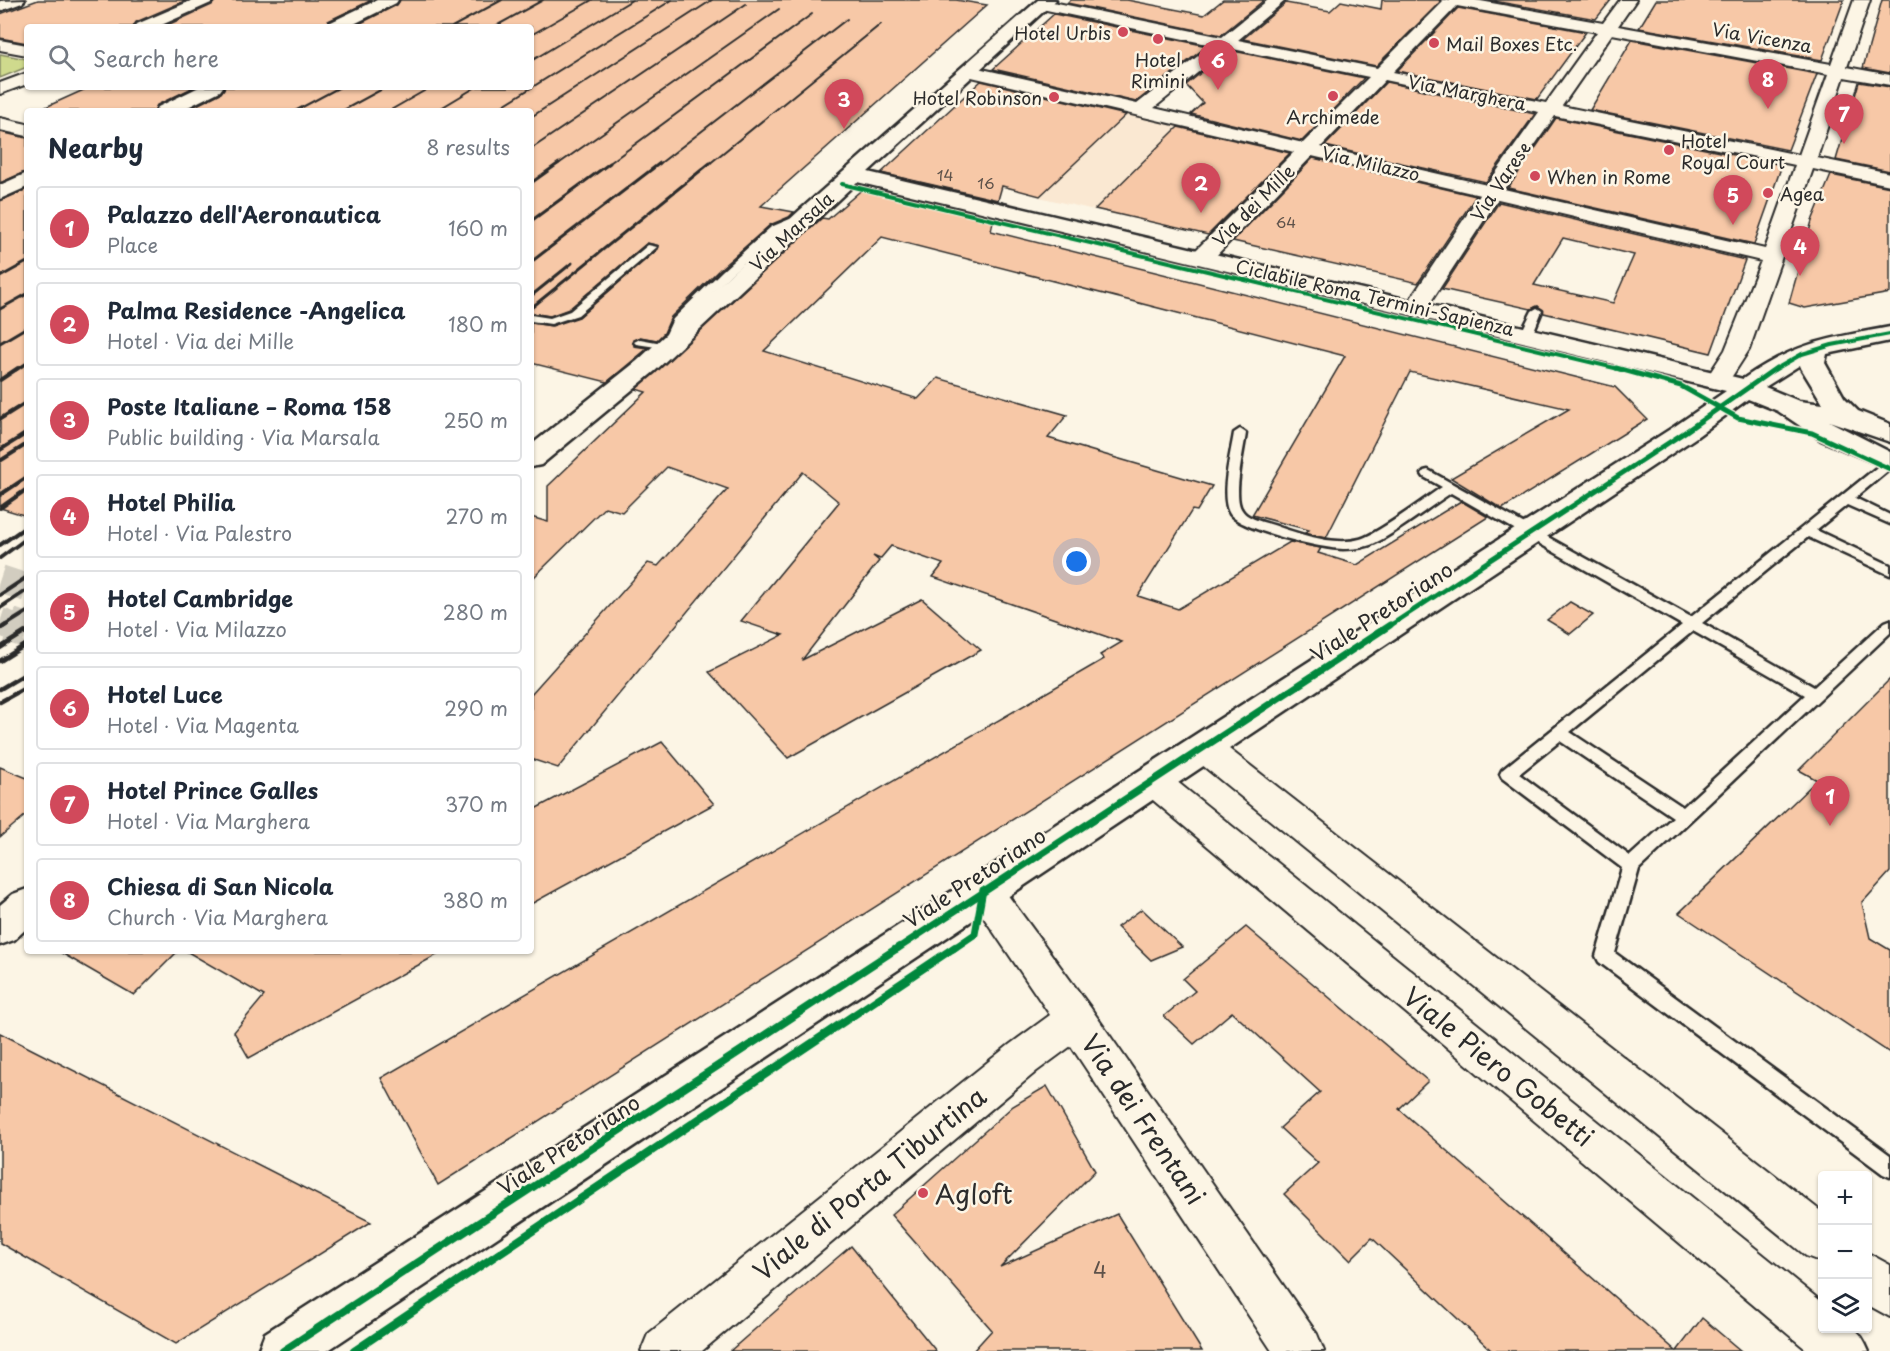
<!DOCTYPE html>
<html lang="en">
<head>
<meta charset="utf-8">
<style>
  body { margin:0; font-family:"Playpen Sans",sans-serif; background:#f6f6f7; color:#1f2937 }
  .controls { position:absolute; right:18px; bottom:18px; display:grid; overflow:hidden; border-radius:6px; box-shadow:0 2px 4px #0004 }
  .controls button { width:54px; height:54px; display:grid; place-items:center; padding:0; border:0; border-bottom:2px solid #e0e1e3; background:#fff; color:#1f2937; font:30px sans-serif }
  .you { position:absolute; left:1077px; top:562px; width:21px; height:21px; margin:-15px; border:4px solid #fff; border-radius:50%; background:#1a73e8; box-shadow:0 0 0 9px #1a73e833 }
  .badge { display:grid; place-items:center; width:39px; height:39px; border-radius:50%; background:#d1495b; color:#fff; font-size:20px; font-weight:700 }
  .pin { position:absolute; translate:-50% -50px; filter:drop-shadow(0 2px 3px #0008) }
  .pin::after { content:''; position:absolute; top:32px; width:21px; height:18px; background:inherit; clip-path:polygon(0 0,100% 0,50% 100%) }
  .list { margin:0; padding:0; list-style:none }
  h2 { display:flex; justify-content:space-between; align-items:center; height:78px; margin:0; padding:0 24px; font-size:26px }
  h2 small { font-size:20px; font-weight:400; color:#747a83 }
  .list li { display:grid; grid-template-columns:39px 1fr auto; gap:18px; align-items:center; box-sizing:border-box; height:84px; margin:0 12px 12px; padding:0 12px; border:2px solid #e0e1e3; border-radius:6px }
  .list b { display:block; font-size:22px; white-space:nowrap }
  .list p { margin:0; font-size:20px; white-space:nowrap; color:#747a83 }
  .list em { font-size:20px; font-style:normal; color:#747a83 }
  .icon { flex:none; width:33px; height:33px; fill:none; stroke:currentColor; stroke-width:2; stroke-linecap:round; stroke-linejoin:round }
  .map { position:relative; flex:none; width:1890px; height:1351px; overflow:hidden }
  .search { position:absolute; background:#fff; box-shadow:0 2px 4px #0004; left:24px; top:24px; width:510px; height:66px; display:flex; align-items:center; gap:15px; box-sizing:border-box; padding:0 21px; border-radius:6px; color:#747a83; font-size:22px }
  .panel { position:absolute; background:#fff; box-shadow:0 2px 4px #0004; left:24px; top:108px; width:510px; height:846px; border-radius:6px }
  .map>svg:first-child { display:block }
</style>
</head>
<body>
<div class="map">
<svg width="1890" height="1351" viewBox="0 0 1890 1351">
  <rect width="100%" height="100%" fill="#fcf5e5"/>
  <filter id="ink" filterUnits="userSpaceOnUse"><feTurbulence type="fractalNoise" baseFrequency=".0167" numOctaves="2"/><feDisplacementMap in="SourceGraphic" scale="12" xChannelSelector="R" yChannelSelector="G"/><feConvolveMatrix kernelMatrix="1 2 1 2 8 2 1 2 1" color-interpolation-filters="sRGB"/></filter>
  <g filter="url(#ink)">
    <!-- built -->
    <path fill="#fae8d2" d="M1119 112 1222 136 1214 143 1133 189 1118 185 1094 210 1039 197 1082 157 1100 128Z"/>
    <!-- green -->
    <path fill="#cfda8d" stroke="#7d825c" stroke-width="1.5" d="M0 54 27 59V67L0 78Z"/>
    <!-- building -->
    <g fill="#f7c8a7" stroke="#2b2b2b" stroke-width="1.5" fill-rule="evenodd">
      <path d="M38 0H187L136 22 133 27H27V43L0 38V14Z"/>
      <path d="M216 0H372L328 21 325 27H163L212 5Z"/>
      <path d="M400 0H956L987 5 761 206 794 212 789 217 770 225 720 269 671 317 664 333 657 340 640 337 633 340 634 346 648 348 607 382 531 363V323L552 326 579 317 658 249 659 246 647 243 569 309 550 316 531 313V111H185L221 93 225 87H531V27H353L397 5Z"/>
      <path d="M1070 0H1127L1204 15 1223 0H1264L1221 35 1067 3Z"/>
      <path d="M1382 0H1439L1440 2 1376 66 1243 39 1286 3 1330 11 1341 1 1381 9Z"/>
      <path d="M1488 0H1611L1596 19Z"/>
      <path d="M1656 0H1844L1822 60 1639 28Z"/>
      <path d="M1882 0H1890V73L1863 68Z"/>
      <path d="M1458 8 1586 32 1537 99 1397 71Z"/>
      <path d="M1054 14 1207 46 1136 102 993 69Z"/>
      <path d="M1632 40 1817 74 1788 150 1590 110Z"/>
      <path d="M1229 50 1364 78 1302 141 1191 114 1203 103 1186 85Z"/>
      <path d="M981 81 1126 115 1040 196 1002 186 998 200 881 173Z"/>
      <path d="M1386 82 1535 114 1486 182 1325 146Z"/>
      <path d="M1859 82 1890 87V171L1836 160Z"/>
      <path d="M90 87H194L157 105 154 111H37Z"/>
      <path d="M1556 118 1782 165 1754 244 1508 188Z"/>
      <path d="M1178 127 1290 153 1208 235 1095 209Z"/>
      <path d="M0 132 27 138V171L0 183Z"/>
      <path d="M1313 158 1476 196 1418 283 1233 241Z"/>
      <path d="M1831 175 1890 187V293L1805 308 1789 303 1812 221Z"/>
      <path d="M866 186 994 217 991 231 1615 387 1647 419 1502 509 1451 478 1569 409 1410 372 1326 538 1309 534 1305 533 1309 530 1252 515 1345 356 882 237 764 351 918 399 938 378 1067 415 1048 438 1212 486 1197 511 1192 510 1138 596 1178 609 1290 542 1321 548 1318 553 1357 565 1461 501 1488 517 438 1185 381 1078 1104 659 1100 655 1122 642 933 577 943 564 891 546 880 559 873 556 879 561 802 660 922 599 981 650 788 758 709 672 783 635 741 621 839 502 803 472 558 768 531 759V694L648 563 658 566 728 489 667 467 622 512 605 507 531 580V517L548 522V486L646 392 636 389 822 218 828 219Z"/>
      <path d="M27 189V516L0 508V201Z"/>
      <path d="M1499 202 1745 260 1711 353 1544 313 1538 306 1531 309 1442 289ZM1563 238 1634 255 1613 303 1534 285Z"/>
      <path d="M1570 602 1593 615 1570 634 1547 620Z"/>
      <path d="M1890 679V872L1862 903 1870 938 1890 950V1053L1679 913 1817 780 1799 770Z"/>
      <path d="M662 742 714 804 531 904V811Z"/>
      <path d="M0 767 27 778V814L0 837Z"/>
      <path d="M1142 909 1182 947 1151 960 1117 927Z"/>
      <path d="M1246 927 1428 1081 1399 1109 1676 1351H1492L1372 1238 1350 1260 1284 1194 1318 1163 1280 1128 1320 1092 1232 1012 1194 1044 1164 1016 1195 991 1183 979Z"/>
      <path d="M58 951H178L134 995Z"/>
      <path d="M186 951H444L249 1058 234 1032 264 996Z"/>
      <path d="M0 1033 371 1222 176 1344 0 1243Z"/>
      <path d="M1047 1086 1095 1171 1000 1267 1117 1214 1202 1351H973L992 1330 891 1215 1013 1106Z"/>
      <path d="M851 1246 936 1351H730L818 1274Z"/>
      <path d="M1702 1318 1741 1351H1677Z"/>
    </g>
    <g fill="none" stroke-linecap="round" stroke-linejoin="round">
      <!-- secondary-tunnel-far1 -->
      <g stroke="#d2cdc0" stroke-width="28" stroke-dasharray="28 14" stroke-linecap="butt">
        <path d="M0 579 27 588"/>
        <path d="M0 622 15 627"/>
      </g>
      <!-- secondary-tunnel -->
      <path stroke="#d2cdc0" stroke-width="35" stroke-dasharray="35 18" stroke-linecap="butt" d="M10 625 27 631"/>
      <!-- lane casing -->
      <g stroke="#2b2b2b" stroke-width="5">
        <g id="lane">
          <path d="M802 214 810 216 779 231 730 275 682 322 670 349 636 344 634 342 640 339 662 343 673 319 722 271 771 227Z"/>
          <path d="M648 245 657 247 578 315 551 324 531 321V315L550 318 570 311Z"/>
          <path d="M1537 308 1542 311 1533 333 1531 335H1523L1521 333 1532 311Z"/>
          <path d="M1240 429 1246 433C1244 450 1232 497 1242 510 1248 520 1269 523 1279 527 1303 535 1335 546 1360 539 1378 534 1424 499 1442 487L1424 477 1422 474 1424 471 1428 470 1691 617 1886 460 1890 459V469L1855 498 1890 515V524L1847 505 1816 530 1890 565V575L1808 537 1702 623 1814 687 1885 622 1890 620V633L1639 869 1615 953 1890 1155V1177L1883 1174 1599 962 1596 956 1622 868 1502 778 1500 774 1502 770 1682 625 1451 493C1426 509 1401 530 1375 543 1365 548 1353 549 1343 549 1323 549 1241 530 1230 514 1219 497 1231 453 1234 433ZM1693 631 1805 695 1683 807 1570 732ZM1560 741 1673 817 1630 856 1519 774Z"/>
        </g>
      </g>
      <!-- street casing -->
      <g stroke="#2b2b2b" stroke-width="4">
        <g id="street">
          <path d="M25 0 22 3 0 11V1Z"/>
          <path d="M193 0H214L211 3 157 27H135L137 24Z"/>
          <path d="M1043 0 1222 37 1268 0H1286L1238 40 1377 68 1443 2 1441 0H1475L1603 23 1620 0H1636L1618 26 1831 64 1854 0H1870L1847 67 1890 75V85L1844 77 1817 158 1890 173V185L1813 169 1749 350 1727 384 1718 386 1709 384 1706 379 1725 350 1761 261 1498 199 1424 312 1416 314 1408 312 1405 307 1480 195 1312 156 1211 261 1203 262 1195 261 1192 256 1195 251 1294 152 963 75 960 71 963 67 969 66 1137 104 1212 45 1037 8 1035 5 1037 2ZM1457 6 1597 32 1546 103 1393 72ZM1612 34 1828 74 1799 155 1562 106ZM1228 48 1369 77 1303 143 1154 108ZM1385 80 1539 112 1487 185 1321 147ZM1555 116 1795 165 1765 249 1504 189Z"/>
          <path d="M0 40 27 45V55L0 50Z"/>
          <path d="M27 73V84L0 94V83Z"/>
          <path d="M0 118 27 124V136L0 130Z"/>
          <path d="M1203 735 1215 738 1822 1212V1262L1806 1256 1191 756 1186 747 1191 738Z"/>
          <path d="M1153 768 1165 772 1822 1302V1328C1851 1328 1857 1322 1869 1351H1808L1141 790 1136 781 1141 772Z"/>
          <path d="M983 875 996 879 1090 1007 1317 1334 1324 1351H1272L1071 1046 1037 1071 702 1351H641L648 1334 1009 1045 1050 1015 965 890 970 879Z"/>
          <path d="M1868 1253 1890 1265V1317L1868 1305Z"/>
        </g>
      </g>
      <!-- secondary casing -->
      <g stroke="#2b2b2b" stroke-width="5">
        <g id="secondary">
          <path d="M377 0H398L396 3 348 27H327L329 23Z"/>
          <path d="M1038 0H1056L868 172 1743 379C1794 343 1830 338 1890 327V341L1827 354 1825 363 1844 397 1858 411 1890 424V442L1829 421 1890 452V470L1821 440 1778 411 1748 399 1695 438 327 1351H258L265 1333 1675 426 1726 391 857 182 655 371 541 465 531 467V445L637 361 800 210ZM1800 365 1801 368 1823 404 1799 401 1765 387Z"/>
          <path d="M199 87H223L220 91 180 111H156L158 107Z"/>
          <path d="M27 173V187L0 199V185Z"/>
          <path d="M27 889V928L14 940 0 945V905L13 894Z"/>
        </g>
      </g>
      <!-- lane -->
      <use href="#lane" fill="#fcf5e5" fill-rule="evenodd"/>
      <!-- street -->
      <use href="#street" fill="#fcf5e5" fill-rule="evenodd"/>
      <!-- secondary -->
      <use href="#secondary" fill="#fcf5e5" fill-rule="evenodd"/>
      <!-- rail-far3 -->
      <g stroke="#2b2b2b" stroke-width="2">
        <path d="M452 27 502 0"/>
        <path d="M494 27 543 0"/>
        <path d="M531 35 592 0"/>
        <path d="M531 61 632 0"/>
        <path d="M295 111 340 87"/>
        <path d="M342 111 386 87"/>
        <path d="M389 111 431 87"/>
        <path d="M436 111 476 87"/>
        <path d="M494 111 672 0"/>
        <path d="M531 117 712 0"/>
        <path d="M531 149 746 4"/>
        <path d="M557 165 779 9"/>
        <path d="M607 165 812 14"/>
        <path d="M658 165 847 19"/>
        <path d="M708 165 881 24"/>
      </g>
      <!-- rail-far2 -->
      <g stroke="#2b2b2b" stroke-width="3">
        <path d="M531 183 559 163"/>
        <path d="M531 221 610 163"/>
        <path d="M531 262 660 163"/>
        <path d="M0 277 27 262"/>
        <path d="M531 296 572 263"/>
        <path d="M531 308 710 163"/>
        <path d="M0 309 27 294"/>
        <path d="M0 343 27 327"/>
        <path d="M16 370 27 363"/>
      </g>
      <!-- rail-far1 -->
      <g stroke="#2b2b2b" stroke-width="4">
        <path d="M0 380 18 368"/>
        <path d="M0 419 27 402"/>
        <path d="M0 450 27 433"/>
        <path d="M0 461 27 444"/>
        <path d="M0 495 27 477"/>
        <path d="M0 508 27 489"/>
        <path d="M0 545 27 526"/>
        <path d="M0 558 27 538"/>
        <path d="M0 595 27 577"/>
        <path d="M0 608 27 590"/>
        <path d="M3 627 27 612"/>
      </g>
      <!-- rail -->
      <g stroke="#2b2b2b" stroke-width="4.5">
        <path d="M0 629 6 625"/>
        <path d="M0 648 27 631"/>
        <path d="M0 661 27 644"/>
        <path d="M0 689 27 673"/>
        <path d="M0 702 27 687"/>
      </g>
      <!-- cycleway-far3 casing -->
      <g stroke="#fcf5e5" stroke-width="6">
        <g id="cycleway-far3">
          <path d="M842 184 1623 370"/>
          <path d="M1774 370 1802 354 1832 345 1890 334"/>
        </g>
      </g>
      <!-- cycleway-far2 casing -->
      <g stroke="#fcf5e5" stroke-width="8">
        <g id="cycleway-far2">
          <path d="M1616 368 1681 386 1738 418 1812 433 1890 469"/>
          <path d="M1388 627 1685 432 1776 368"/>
        </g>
      </g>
      <!-- cycleway-far1 casing -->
      <g stroke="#fcf5e5" stroke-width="10">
        <g id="cycleway-far1">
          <path d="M897 949 1390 625"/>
          <path d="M953 949 975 934 983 890"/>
        </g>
      </g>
      <!-- cycleway casing -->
      <g stroke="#fcf5e5" stroke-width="12">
        <g id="cycleway">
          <path d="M283 1351 899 947"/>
          <path d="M354 1351 955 947"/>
        </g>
      </g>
      <!-- cycleway-far3 -->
      <use href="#cycleway-far3" stroke="#00873e" stroke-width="4"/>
      <!-- cycleway-far2 -->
      <use href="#cycleway-far2" stroke="#00873e" stroke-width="5"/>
      <!-- cycleway-far1 -->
      <use href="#cycleway-far1" stroke="#00873e" stroke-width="7"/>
      <!-- cycleway -->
      <use href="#cycleway" stroke="#00873e" stroke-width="8"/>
    </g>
  </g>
  <!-- markers -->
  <g fill="#d1495b" stroke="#fcf5e5" stroke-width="2">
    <circle cx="1123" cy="32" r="6"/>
    <circle cx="1158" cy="39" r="6"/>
    <circle cx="1434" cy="43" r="6"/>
    <circle cx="1333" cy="96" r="6"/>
    <circle cx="1054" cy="97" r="6"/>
    <circle cx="1669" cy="150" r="6"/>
    <circle cx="1535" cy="176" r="6"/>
    <circle cx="1768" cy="193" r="6"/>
    <circle cx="923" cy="1193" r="6"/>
  </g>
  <g text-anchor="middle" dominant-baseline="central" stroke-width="5" stroke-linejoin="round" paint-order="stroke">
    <!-- far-number labels -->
    <g font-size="15" fill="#5e524a">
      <text x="945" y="174">14</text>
      <text x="986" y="182">16</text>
      <text x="1286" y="221">64</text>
    </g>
    <!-- far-poi labels -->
    <g font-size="18" fill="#2b2b2b" stroke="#fcf5e5" text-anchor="start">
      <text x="1111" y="32" text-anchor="end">Hotel Urbis</text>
      <text x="1446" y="43">Mail Boxes Etc.</text>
      <text x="1158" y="59" text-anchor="middle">Hotel<tspan x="1158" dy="21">Rimini</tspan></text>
      <text x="1042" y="97" text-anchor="end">Hotel Robinson</text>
      <text x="1333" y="116" text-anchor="middle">Archimede</text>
      <text x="1681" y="140">Hotel<tspan x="1681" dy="21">Royal Court</tspan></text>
      <text x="1547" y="176">When in Rome</text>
      <text x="1780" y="193">Agea</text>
    </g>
    <!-- far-street labels -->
    <g font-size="18" fill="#2b2b2b" stroke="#fcf5e5">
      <text transform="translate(1762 37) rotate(10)">Via Vicenza</text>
      <text transform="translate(1467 92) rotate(11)">Via Marghera</text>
      <text transform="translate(1371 163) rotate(13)">Via Milazzo</text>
      <text transform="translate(1500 181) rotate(-56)">Via Varese</text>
      <text transform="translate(1253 205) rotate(-45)">Via dei Mille</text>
      <text transform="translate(791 231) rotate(-43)">Via Marsala</text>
      <text transform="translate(1375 297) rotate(13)">Ciclabile Roma Termini-Sapienza</text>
    </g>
    <!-- street labels -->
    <g font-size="21" fill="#2b2b2b" stroke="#fcf5e5">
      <text transform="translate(1381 611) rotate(-33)">Viale Pretoriano</text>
      <text transform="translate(974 877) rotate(-33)">Viale Pretoriano</text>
      <text transform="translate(568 1144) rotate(-33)">Viale Pretoriano</text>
    </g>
    <!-- near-number labels -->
    <g font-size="21" fill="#5e524a">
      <text x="1100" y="1269">4</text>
    </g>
    <!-- near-street labels -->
    <g font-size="26" fill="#2b2b2b" stroke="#fcf5e5">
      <text transform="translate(1499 1066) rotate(39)">Viale Piero Gobetti</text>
      <text transform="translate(1144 1119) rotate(56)">Via dei Frentani</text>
      <text transform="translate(869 1183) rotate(-39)">Viale di Porta Tiburtina</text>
    </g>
    <!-- near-poi labels -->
    <g font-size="26" fill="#2b2b2b" stroke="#fcf5e5" text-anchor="start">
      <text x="935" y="1193">Agloft</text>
    </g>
  </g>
</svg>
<div class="controls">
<button>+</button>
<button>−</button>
<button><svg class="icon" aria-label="layers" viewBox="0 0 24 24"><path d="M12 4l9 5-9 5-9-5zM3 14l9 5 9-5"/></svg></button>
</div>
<div class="you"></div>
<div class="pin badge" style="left:1830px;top:826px">1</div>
<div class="pin badge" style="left:1201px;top:213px">2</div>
<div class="pin badge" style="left:844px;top:129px">3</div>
<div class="pin badge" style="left:1800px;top:276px">4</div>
<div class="pin badge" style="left:1733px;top:225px">5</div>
<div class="pin badge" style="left:1218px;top:90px">6</div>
<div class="pin badge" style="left:1844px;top:144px">7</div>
<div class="pin badge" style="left:1768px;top:109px">8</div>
<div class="search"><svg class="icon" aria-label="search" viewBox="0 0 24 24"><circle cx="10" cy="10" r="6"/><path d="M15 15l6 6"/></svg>Search here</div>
<section class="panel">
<h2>Nearby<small>8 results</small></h2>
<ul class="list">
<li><span class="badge">1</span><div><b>Palazzo dell'Aeronautica</b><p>Place</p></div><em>160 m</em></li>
<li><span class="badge">2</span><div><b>Palma Residence -Angelica</b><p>Hotel · Via dei Mille</p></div><em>180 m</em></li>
<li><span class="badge">3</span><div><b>Poste Italiane – Roma 158</b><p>Public building · Via Marsala</p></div><em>250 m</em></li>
<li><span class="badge">4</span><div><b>Hotel Philia</b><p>Hotel · Via Palestro</p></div><em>270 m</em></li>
<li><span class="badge">5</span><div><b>Hotel Cambridge</b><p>Hotel · Via Milazzo</p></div><em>280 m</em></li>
<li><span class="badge">6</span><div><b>Hotel Luce</b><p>Hotel · Via Magenta</p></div><em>290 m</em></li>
<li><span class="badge">7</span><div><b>Hotel Prince Galles</b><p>Hotel · Via Marghera</p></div><em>370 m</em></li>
<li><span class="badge">8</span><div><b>Chiesa di San Nicola</b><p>Church · Via Marghera</p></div><em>380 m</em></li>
</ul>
</section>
</div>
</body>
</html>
